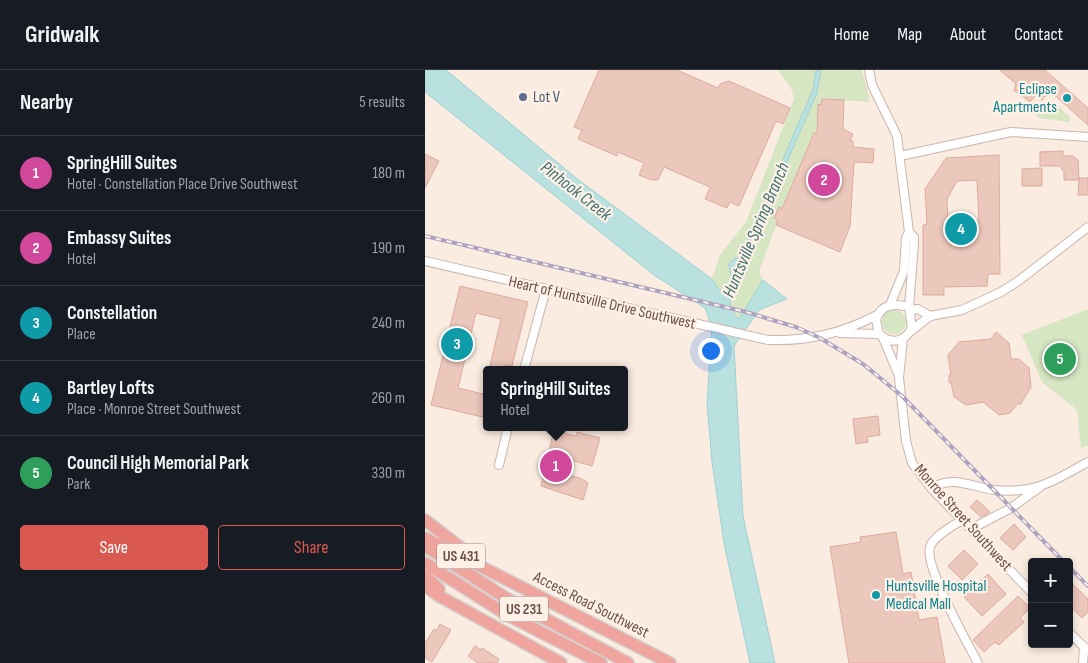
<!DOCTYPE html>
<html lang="en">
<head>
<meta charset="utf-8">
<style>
  body { margin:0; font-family:"Sofia Sans Condensed",sans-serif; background:#20242c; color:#f1f3f6 }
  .controls { position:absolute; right:15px; bottom:15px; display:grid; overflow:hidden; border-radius:5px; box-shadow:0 2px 8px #0003 }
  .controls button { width:45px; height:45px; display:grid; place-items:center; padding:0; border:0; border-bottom:1px solid #363941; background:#171b24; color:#f1f3f6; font:25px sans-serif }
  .you { position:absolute; left:285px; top:280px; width:18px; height:18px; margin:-12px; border:4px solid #fff; border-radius:50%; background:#1a73e8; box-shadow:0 0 0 8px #1a73e833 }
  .badge { display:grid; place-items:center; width:32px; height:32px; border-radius:50%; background:#d95950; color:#fff; font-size:16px; font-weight:700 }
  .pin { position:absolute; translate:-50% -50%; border:2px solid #fff; box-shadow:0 1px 5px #0006 }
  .popup { position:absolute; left:58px; top:296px; width:145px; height:65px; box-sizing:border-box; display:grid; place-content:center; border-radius:5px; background:#171b24; filter:drop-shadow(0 1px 4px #0005); font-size:16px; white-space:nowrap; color:#9ea1a6 }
  .popup b { font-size:19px; color:#f1f3f6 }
  .popup::after { content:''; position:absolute; left:50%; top:100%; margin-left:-10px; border:10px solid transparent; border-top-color:#171b24 }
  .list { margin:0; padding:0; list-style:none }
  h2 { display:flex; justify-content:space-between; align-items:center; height:65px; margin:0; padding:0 20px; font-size:21px }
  h2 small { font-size:16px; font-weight:400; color:#9ea1a6 }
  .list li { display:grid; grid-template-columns:32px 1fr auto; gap:15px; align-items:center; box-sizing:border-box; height:75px; padding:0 20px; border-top:1px solid #363941 }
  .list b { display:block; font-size:19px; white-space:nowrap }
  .list p { margin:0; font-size:16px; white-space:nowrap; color:#9ea1a6 }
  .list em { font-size:16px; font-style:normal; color:#9ea1a6 }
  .actions { display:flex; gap:10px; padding:15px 20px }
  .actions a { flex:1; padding:11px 0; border:1px solid #d95950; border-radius:5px; text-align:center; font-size:18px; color:#d95950 }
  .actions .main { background:#d95950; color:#fff }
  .map { position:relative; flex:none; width:663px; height:593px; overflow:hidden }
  header { display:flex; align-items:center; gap:30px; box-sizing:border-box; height:70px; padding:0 25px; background:#171b24; border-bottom:1px solid #363941 }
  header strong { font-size:24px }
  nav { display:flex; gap:28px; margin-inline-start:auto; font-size:18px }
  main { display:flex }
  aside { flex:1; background:#171b24 }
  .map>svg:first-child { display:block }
</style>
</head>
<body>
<header>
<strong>Gridwalk</strong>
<nav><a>Home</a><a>Map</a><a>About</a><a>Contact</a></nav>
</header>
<main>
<aside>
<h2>Nearby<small>5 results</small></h2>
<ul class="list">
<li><span class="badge" style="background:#d1479c">1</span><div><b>SpringHill Suites</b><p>Hotel · Constellation Place Drive Southwest</p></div><em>180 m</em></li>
<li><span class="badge" style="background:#d1479c">2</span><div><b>Embassy Suites</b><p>Hotel</p></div><em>190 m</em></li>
<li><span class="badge" style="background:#0f9aa8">3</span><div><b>Constellation</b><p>Place</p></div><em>240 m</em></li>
<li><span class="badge" style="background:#0f9aa8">4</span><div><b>Bartley Lofts</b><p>Place · Monroe Street Southwest</p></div><em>260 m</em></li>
<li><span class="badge" style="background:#2e9e5b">5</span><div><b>Council High Memorial Park</b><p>Park</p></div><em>330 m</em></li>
</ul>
<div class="actions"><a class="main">Save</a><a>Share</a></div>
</aside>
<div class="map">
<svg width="663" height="593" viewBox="0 0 663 593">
  <rect width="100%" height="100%" fill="#faece1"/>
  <!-- green -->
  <g fill="#d6e5c2">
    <path d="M353 0H437L445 32 397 29 396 35H393L396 54 392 64 389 63 357 139 354 138 349 148 353 150 334 202 338 210 314 249 308 243 304 225 294 220 287 209 295 185 321 152 369 29 366 18Z"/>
    <path d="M628 32 645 47V52L614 48 611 45 621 34 624 36Z"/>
    <path d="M663 239V376L656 378 652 340 617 312 597 265Z"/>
    <circle cx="469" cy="252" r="12"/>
  </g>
  <!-- water -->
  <path fill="#b8e1e0" stroke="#9fd1d1" d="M0 0H21L151 108 287 209 294 220 299 223 306 206 304 194 309 189 315 188 388 20 391 0H396L392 23 319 190 322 197 321 203C318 206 314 207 312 209 302 217 302 242 314 249L338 210 362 229 334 240 309 276 318 446 350 593H325L299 473 287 392 282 333 287 257 280 238 229 205 0 22Z"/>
  <!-- building -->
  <g fill="#ecc7bb" stroke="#ddab9d" fill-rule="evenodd">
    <path d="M174 0H252L293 18 295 14 304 11 365 38 358 54 351 51 314 136 305 132 302 138 280 129 285 117 239 97 233 110H226L214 105 219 93 193 82 192 86 153 69 157 60 149 57Z"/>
    <path d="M575 0H620L663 38V55L625 21 617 30 611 25 605 32 589 20 591 14Z"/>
    <path d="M397 29 419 30 418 59 428 64 425 71H428V77L449 79 448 93 429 92 425 156 415 182 351 155 353 150 349 148 354 137 357 139 389 63 392 64 393 34 396 35Z"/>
    <path d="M638 81V86H648L653 90 654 110H639V102L635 96H615V82Z"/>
    <path d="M0 84 14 91 0 118Z"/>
    <path d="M574 85 575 204H563L562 216 519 217V225H498V155L502 154 500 119 521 88ZM552 110 554 151 523 152 522 129 532 111Z"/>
    <path d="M617 98V116H597V99Z"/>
    <path d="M654 108H663V125H653Z"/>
    <path d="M35 216 103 232 87 296 81 295 80 300H64L76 249 51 243 33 318 62 325V348L6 335Z"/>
    <path d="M571 262 584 273 586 289H594L604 298 606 317 595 335 593 333 585 343 574 345 558 332 541 335 529 327 526 312 524 313V305H526L523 285 534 272 566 269Z"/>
    <path d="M453 346 455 365 442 367 443 372 431 374 428 349Z"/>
    <path d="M132 361 151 366 152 362 175 368 167 396 143 389 139 404 155 408 163 413 158 430 116 416 127 368Z"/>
    <path d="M552 430 565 442 556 447 545 437Z"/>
    <path d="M589 454 601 467 588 480 575 468Z"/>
    <path d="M471 462 478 504 486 502 494 550 512 547 520 593H424L405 477 436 472 435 467Z"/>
    <path d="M539 480 553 494 537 510 523 496Z"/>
    <path d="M563 504 581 524 557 546 539 527Z"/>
    <path d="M644 510 663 529V542L657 548 644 535Z"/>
    <path d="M593 526 605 538 595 548 599 552 574 575 570 572 559 582 548 570Z"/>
    <path d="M15 554 26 560 7 592 0 588V573L9 559 11 561Z"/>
    <path d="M50 576 56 580 57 578 74 589 72 593H53L43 586Z"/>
  </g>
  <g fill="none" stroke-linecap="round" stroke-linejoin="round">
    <!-- minor casing -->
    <g stroke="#cbb5ac" stroke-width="10">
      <g id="minor">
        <path d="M444 0 447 15 472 66 484 162 489 167V174L484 237 487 258C480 272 466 275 454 264L451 250C456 234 469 233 484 237"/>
        <path d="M475 86 586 62 663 67"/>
        <path d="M0 191 343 270C383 271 416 264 452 245"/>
        <path d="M465 235 479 201 481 168 484 162"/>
        <path d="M486 240 493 239 505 246"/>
        <path d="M486 261 505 246 537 240 576 222 592 212 663 157"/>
        <path d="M415 263 454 264"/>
        <path d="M458 268 474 306"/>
        <path d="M478 269 474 308 481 371 487 393 507 419 607 523"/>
        <path d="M99 300 121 219"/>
        <path d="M74 395 83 357"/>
        <path d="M507 419C525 404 548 417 569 420 580 421 592 421 603 419 625 415 644 402 663 392"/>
        <path d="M537 450C528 456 508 466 505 477 499 497 542 572 553 593"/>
        <path d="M546 459 586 438 615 417"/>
        <path d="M644 562 663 581"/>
        <path d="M658 593 659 577"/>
      </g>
    </g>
    <!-- highway casing -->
    <g stroke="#d6cecd" stroke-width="14">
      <g id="highway">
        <path d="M0 450 44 484"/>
        <path d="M0 468 245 593"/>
        <path d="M0 476 81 528 203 593"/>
        <path d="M0 493 84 546 176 593"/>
        <path d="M0 506 14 519"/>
        <path d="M0 516 14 526 136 593"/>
      </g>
    </g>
    <!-- minor -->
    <use href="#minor" stroke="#fff" stroke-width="8"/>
    <!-- highway -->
    <use href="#highway" stroke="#efa59d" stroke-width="11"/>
    <!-- rail casing -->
    <g stroke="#aea2c1" stroke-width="4">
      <g id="rail">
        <path d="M0 166 321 242 371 257 395 268 438 294 477 326 639 492"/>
        <path d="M644 497 663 516"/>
      </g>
    </g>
    <!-- rail -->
    <use href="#rail" stroke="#fdf1e7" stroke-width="2" stroke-dasharray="5.5" stroke-linecap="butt"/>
  </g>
  <!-- markers -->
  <circle fill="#5c6f8a" stroke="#fdf1e7" stroke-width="2" cx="98" cy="27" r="5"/>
  <g fill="#0f9aa8" stroke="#fdf1e7" stroke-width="2">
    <circle cx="642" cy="28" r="5"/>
    <circle cx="451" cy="525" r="5"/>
  </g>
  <g text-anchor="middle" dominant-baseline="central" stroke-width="4.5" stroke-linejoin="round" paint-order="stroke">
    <!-- shield labels -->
    <g fill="#fdf1e7" stroke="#99817a" stroke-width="1">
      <rect x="12" y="473.5" width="48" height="25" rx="4"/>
      <rect x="75" y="526.5" width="48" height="25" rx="4"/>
    </g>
    <g font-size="15" font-weight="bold" fill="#6e514b">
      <text x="36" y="486">US 431</text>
      <text x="99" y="539">US 231</text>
    </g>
    <!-- culture labels -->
    <g font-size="16" fill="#0d838f" stroke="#fdf1e7" text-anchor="end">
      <text x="632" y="19">Eclipse<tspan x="632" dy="18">Apartments</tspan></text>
      <text x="461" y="516" text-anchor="start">Huntsville Hospital<tspan x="461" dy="18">Medical Mall</tspan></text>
    </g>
    <!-- service labels -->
    <g font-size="16" fill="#4e5e75" stroke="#fdf1e7" text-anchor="start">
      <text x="108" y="27">Lot V</text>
    </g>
    <!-- street labels -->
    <g font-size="16" fill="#6e514b" stroke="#fdf1e7">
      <text transform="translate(177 233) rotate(13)">Heart of Huntsville Drive Southwest</text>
      <text transform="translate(538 448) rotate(48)">Monroe Street Southwest</text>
      <text transform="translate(166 535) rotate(27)">Access Road Southwest</text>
    </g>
    <!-- water labels -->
    <g font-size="18" font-style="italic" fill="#407272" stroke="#fdf1e7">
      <text transform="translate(151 121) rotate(38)">Pinhook Creek</text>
      <text transform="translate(331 160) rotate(-67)">Huntsville Spring Branch</text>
    </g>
  </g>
</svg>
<div class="controls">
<button>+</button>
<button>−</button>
</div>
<div class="you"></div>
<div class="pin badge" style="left:131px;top:396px;background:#d1479c">1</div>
<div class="popup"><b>SpringHill Suites</b>Hotel</div>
<div class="pin badge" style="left:399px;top:110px;background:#d1479c">2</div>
<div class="pin badge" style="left:32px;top:274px;background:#0f9aa8">3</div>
<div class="pin badge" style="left:536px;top:159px;background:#0f9aa8">4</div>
<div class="pin badge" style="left:635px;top:289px;background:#2e9e5b">5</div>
</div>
</main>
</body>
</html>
